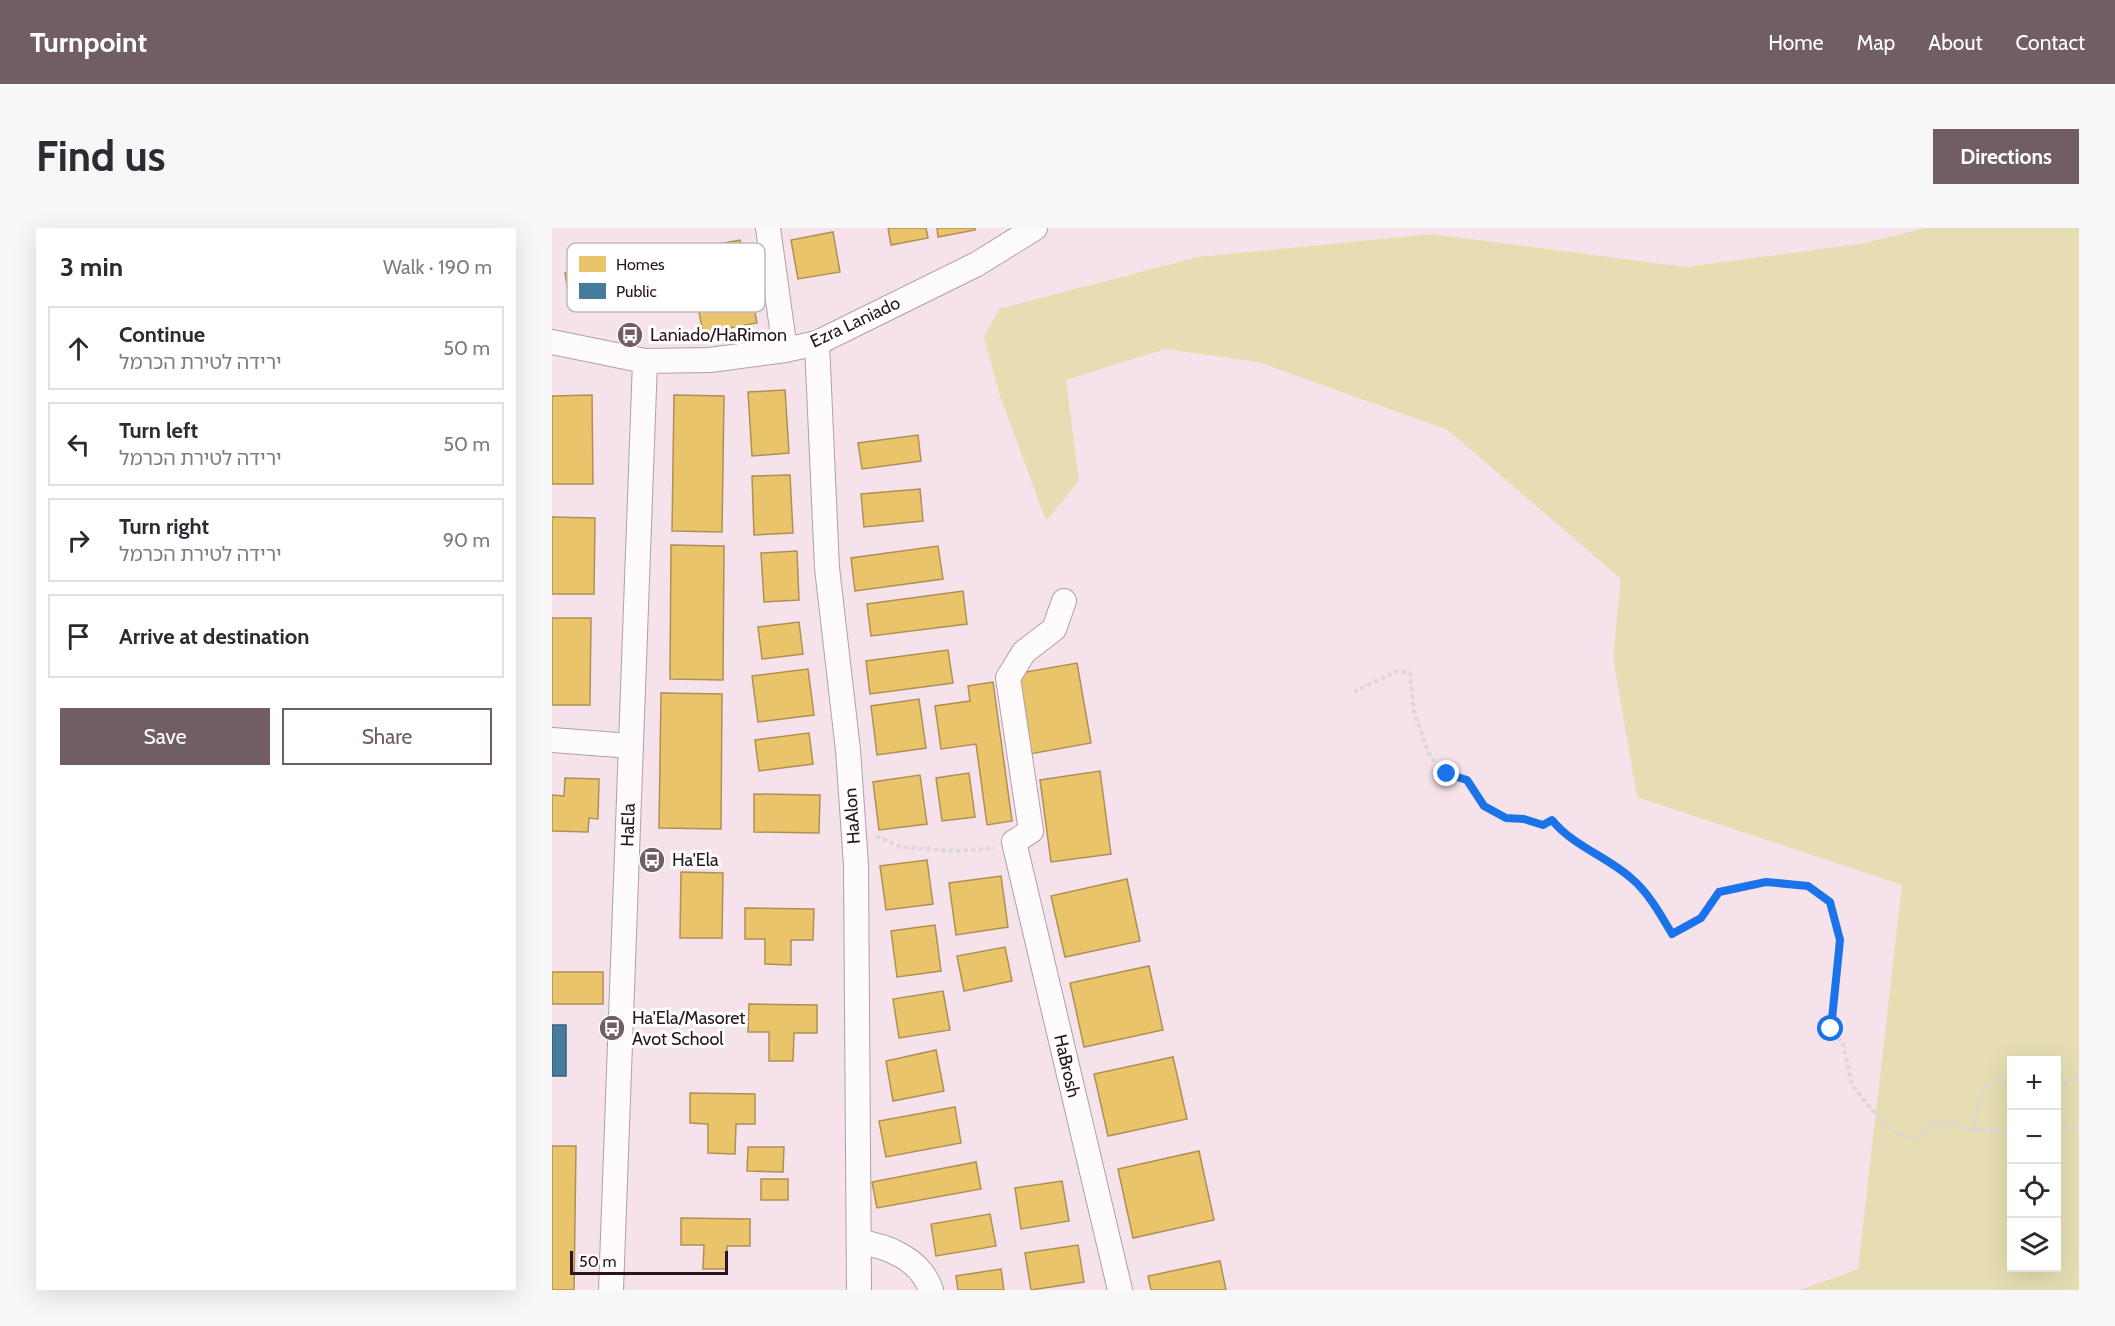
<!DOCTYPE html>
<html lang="en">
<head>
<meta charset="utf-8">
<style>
  body { margin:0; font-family:Cabin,"Noto Sans Hebrew",sans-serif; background:#f7f7f7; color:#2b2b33 }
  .controls { position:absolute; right:18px; bottom:18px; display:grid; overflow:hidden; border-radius:0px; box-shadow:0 6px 24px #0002 }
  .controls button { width:54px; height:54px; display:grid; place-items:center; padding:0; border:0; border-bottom:2px solid #e1e1e2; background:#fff; color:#2b2b33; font:30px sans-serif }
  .scale { position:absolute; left:18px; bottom:15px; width:158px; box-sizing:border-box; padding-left:6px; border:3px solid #29151f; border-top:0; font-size:16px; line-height:21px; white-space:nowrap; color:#29151f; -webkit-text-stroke:4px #fff; paint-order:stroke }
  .stop { position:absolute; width:18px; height:18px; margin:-14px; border:4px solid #1a73e8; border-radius:50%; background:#fff }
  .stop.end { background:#1a73e8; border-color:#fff; box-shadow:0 2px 6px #0008 }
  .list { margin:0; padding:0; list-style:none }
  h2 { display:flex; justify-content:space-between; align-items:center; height:78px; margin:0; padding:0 24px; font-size:26px }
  h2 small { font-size:20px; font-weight:400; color:#7c7c81 }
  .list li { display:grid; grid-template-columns:39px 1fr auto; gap:18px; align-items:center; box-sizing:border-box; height:84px; margin:0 12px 12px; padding:0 12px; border:2px solid #e1e1e2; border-radius:0px }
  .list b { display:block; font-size:22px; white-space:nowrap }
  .list p { margin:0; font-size:20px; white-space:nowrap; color:#7c7c81 }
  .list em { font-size:20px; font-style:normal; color:#7c7c81 }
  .actions { display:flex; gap:12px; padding:18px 24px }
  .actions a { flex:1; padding:14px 0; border:2px solid #715d66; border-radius:0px; text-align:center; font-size:21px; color:#715d66 }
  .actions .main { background:#715d66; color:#fff }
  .icon { flex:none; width:33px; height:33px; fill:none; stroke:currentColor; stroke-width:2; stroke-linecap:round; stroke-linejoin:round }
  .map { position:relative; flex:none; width:1527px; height:1062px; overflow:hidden; border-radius:0px }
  header { display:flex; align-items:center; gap:36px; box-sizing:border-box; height:84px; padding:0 30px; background:#715d66; color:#fff }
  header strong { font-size:28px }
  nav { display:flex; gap:33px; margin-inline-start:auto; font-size:21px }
  .intro { display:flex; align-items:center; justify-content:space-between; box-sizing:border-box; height:144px; padding:0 36px }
  h1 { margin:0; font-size:42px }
  .button { padding:15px 27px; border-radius:0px; background:#715d66; color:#fff; font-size:21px; font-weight:700 }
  main { display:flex; gap:36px; padding:0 36px }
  aside { flex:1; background:#fff; border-radius:0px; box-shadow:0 6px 24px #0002 }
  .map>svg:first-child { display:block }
</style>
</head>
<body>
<header>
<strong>Turnpoint</strong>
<nav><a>Home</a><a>Map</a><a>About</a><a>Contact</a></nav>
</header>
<div class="intro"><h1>Find us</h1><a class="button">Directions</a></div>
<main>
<aside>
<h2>3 min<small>Walk · 190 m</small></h2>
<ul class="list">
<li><svg class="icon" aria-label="ahead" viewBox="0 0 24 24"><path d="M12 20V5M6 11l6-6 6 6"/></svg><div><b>Continue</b><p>ירידה לטירת הכרמל</p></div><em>50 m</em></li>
<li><svg class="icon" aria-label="left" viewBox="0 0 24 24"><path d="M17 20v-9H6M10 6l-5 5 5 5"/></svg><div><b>Turn left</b><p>ירידה לטירת הכרמל</p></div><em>50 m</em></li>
<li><svg class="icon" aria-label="right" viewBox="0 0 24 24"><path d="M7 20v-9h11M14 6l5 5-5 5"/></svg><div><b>Turn right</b><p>ירידה לטירת הכרמל</p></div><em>90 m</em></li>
<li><svg class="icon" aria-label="arrive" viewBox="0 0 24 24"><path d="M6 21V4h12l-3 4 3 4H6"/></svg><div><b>Arrive at destination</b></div></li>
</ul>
<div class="actions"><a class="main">Save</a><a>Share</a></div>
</aside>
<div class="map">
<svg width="1527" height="1062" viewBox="0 0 1527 1062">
  <rect width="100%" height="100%" fill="#f6e2eb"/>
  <!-- green -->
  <path fill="#e6deb2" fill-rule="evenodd" d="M1373 0H1527V1062H1248L1306 1041 1350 657 1085 569 1061 429 1069 351 896 202 706 134 613 121 514 152 527 253 494 293 447 165 432 109 447 81 646 29 879 6 1134 39 1313 15ZM1460 832H1504V1040H1460Z"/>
  <!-- homes -->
  <g fill="#e9c46a" stroke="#af9054" stroke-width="1.5">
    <path d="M336 0H374L376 10 339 17Z"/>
    <path d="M385 0H423V2L386 9Z"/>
    <path d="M281 4 288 44 246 51 239 12Z"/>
    <path d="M188 12 195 52 138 62 131 22Z"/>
    <path d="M77 33 83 71 19 82 13 45Z"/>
    <path d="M199 63 205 95 151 105 145 73Z"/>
    <path d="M233 162 237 225 200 228 196 164Z"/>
    <path d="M40 167 41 256H0V168Z"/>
    <path d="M122 167 172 168 170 304 120 303Z"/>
    <path d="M366 207 369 233 310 241 306 215Z"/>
    <path d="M238 247 241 305 202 307 200 248Z"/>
    <path d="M368 261 371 293 312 299 309 266Z"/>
    <path d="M0 289 43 290 42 366H0Z"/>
    <path d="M119 317 172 318 171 452 118 451Z"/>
    <path d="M386 318 391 351 303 363 299 330Z"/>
    <path d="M245 323 247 372 212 374 209 325Z"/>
    <path d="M411 363 415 396 319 408 315 376Z"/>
    <path d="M0 390H39L38 477H0Z"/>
    <path d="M247 394 251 426 210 431 206 399Z"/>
    <path d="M396 422 401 455 318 466 314 433Z"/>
    <path d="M525 435 539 515 478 526 463 446Z"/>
    <path d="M256 441 262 487 206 494 200 448Z"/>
    <path d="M441 454 460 593 435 597 424 516 389 521 383 478 418 473 416 458Z"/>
    <path d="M109 465 170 466 169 601 107 600Z"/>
    <path d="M367 471 374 520 325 527 319 478Z"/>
    <path d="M257 505 261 536 207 543 203 512Z"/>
    <path d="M548 543 559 626 499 634 488 552Z"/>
    <path d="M417 545 423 589 390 593 384 550Z"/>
    <path d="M368 547 375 596 327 602 321 554Z"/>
    <path d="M13 550 47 551 46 591 37 590 36 604 0 603V567L12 568Z"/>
    <path d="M202 566 268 567 267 605 202 604Z"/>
    <path d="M375 632 381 676 334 682 328 638Z"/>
    <path d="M129 644 171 645 170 710H128Z"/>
    <path d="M449 648 456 699 404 707 397 655Z"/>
    <path d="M575 651 588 713 513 729 499 668Z"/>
    <path d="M193 680 262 681 261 712H239V737L213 736V711H193Z"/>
    <path d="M383 697 389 743 345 749 339 703Z"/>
    <path d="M453 719 460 753 412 763 405 728Z"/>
    <path d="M597 738 611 802 532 819 518 755Z"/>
    <rect x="0" y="744" width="51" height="32"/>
    <path d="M391 763 398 802 347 810 341 771Z"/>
    <path d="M197 776 265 777V805H242L241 833H217V804H196Z"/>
    <path d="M384 822 392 863 341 873 334 833Z"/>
    <path d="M621 829 635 891 556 908 542 846Z"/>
    <path d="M138 865 203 866V896H184L183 926 156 925V896L138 895Z"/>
    <path d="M403 879 409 915 334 929 327 893Z"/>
    <path d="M0 918H24L22 1062H0Z"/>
    <path d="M196 919H232L231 944 195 943Z"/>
    <path d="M647 923 662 992 581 1010 566 941Z"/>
    <path d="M424 934 429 961 325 980 320 954Z"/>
    <rect x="209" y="951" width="27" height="21"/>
    <path d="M510 953 517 993 469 1001 463 960Z"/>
    <path d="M438 986 444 1018 384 1028 379 996Z"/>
    <path d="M129 990 198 991V1018H175V1041H151L152 1017H129Z"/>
    <path d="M526 1017 532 1054 479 1062 473 1025Z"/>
    <path d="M668 1033 674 1062H599L596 1048Z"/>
    <path d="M449 1041 452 1062H406L404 1048Z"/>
  </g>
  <!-- public -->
  <rect fill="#457b9d" stroke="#3d5c77" stroke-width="1.5" x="0" y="797" width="14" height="51"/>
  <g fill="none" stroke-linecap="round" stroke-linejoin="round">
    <!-- minor casing -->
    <g stroke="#b19fa7" stroke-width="26">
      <g id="minor">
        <path d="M216 0 233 122"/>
        <path d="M0 114 93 133 158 132 233 122 265 115 425 36 483 0"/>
        <path d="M265 115 275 340 296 522 304 637 307 1062"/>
        <path d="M512 373 502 401 472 424 456 450 479 603 462 614 568 1062"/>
        <path d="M0 512 79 518"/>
        <path d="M307 1014C337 1018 369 1032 379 1062"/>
        <path d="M59 1062 93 133"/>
      </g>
    </g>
    <!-- path -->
    <g stroke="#ddd7da" stroke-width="4" stroke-dasharray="4.5 3" stroke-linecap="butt">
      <path d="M802 464 845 443 858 445 862 484 878 528 895 547 915 552 931 578 954 590 972 591 991 597 1000 592C1021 618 1054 628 1079 650 1096 664 1109 687 1120 706L1149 690 1167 664 1214 654 1256 658 1278 674 1288 712 1279 801 1291 816 1300 857 1330 894 1350 908 1367 912 1379 896 1402 895 1421 902 1428 871 1440 853 1460 854"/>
      <path d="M324 608 349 619 404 623 443 620"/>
      <path d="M1504 858 1512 857 1524 849H1527"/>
      <path d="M1504 898 1527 899"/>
      <path d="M1421 902 1460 903"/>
    </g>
    <!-- minor -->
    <use href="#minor" stroke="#fefbfc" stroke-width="24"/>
  </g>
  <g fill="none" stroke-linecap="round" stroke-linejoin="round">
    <!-- route -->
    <path stroke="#1a73e8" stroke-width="8" d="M895 546 915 552 932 578 954 590 972 591 991 597 1000 592C1021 618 1054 628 1079 650 1096 664 1109 687 1120 706L1149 690 1167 664 1214 654 1256 658 1278 674 1288 712 1279 801"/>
  </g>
  <!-- icons -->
  <defs>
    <g id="bus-disc" transform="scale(1.35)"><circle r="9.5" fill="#715d66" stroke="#fff"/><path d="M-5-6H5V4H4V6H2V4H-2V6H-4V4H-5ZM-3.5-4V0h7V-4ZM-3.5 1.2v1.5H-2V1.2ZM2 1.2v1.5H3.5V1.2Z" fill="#fff"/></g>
  </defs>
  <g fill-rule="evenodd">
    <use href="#bus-disc" x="78" y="107"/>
    <use href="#bus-disc" x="100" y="632"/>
    <use href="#bus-disc" x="60" y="800"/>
  </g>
  <g text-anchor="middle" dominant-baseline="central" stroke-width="6" stroke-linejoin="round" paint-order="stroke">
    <!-- street labels -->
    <g font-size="18" fill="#29151f" stroke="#fff">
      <text transform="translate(303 94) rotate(-25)">Ezra Laniado</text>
      <text transform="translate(300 588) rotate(-94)">HaAlon</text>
      <text transform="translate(76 597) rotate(-88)">HaEla</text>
      <text transform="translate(515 838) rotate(77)">HaBrosh</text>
    </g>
    <!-- poi labels -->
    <g font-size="18" fill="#29151f" stroke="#fff" text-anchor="start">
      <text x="98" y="107">Laniado/HaRimon</text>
      <text x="120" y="632">Ha'Ela</text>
      <text x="80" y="790">Ha'Ela/Masoret<tspan x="80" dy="21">Avot School</tspan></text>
    </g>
  </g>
  <!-- legend -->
  <rect x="15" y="15" width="198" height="69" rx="9" fill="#fff" stroke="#bfb9bc" stroke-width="1.5"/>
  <rect x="27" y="28" width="27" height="16" fill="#e9c46a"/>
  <rect x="27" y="55" width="27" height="16" fill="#457b9d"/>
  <g font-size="16" fill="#29151f">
    <text x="64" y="42">Homes</text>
    <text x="64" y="69">Public</text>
  </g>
</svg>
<div class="controls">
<button>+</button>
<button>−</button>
<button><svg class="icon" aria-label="locate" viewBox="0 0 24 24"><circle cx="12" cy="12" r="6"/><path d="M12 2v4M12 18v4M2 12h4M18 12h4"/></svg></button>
<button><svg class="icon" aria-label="layers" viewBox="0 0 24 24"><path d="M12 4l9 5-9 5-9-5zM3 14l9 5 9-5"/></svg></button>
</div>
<div class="scale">50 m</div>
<div class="stop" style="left:1279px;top:801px"></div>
<div class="stop end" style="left:895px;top:546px"></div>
</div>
</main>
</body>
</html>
